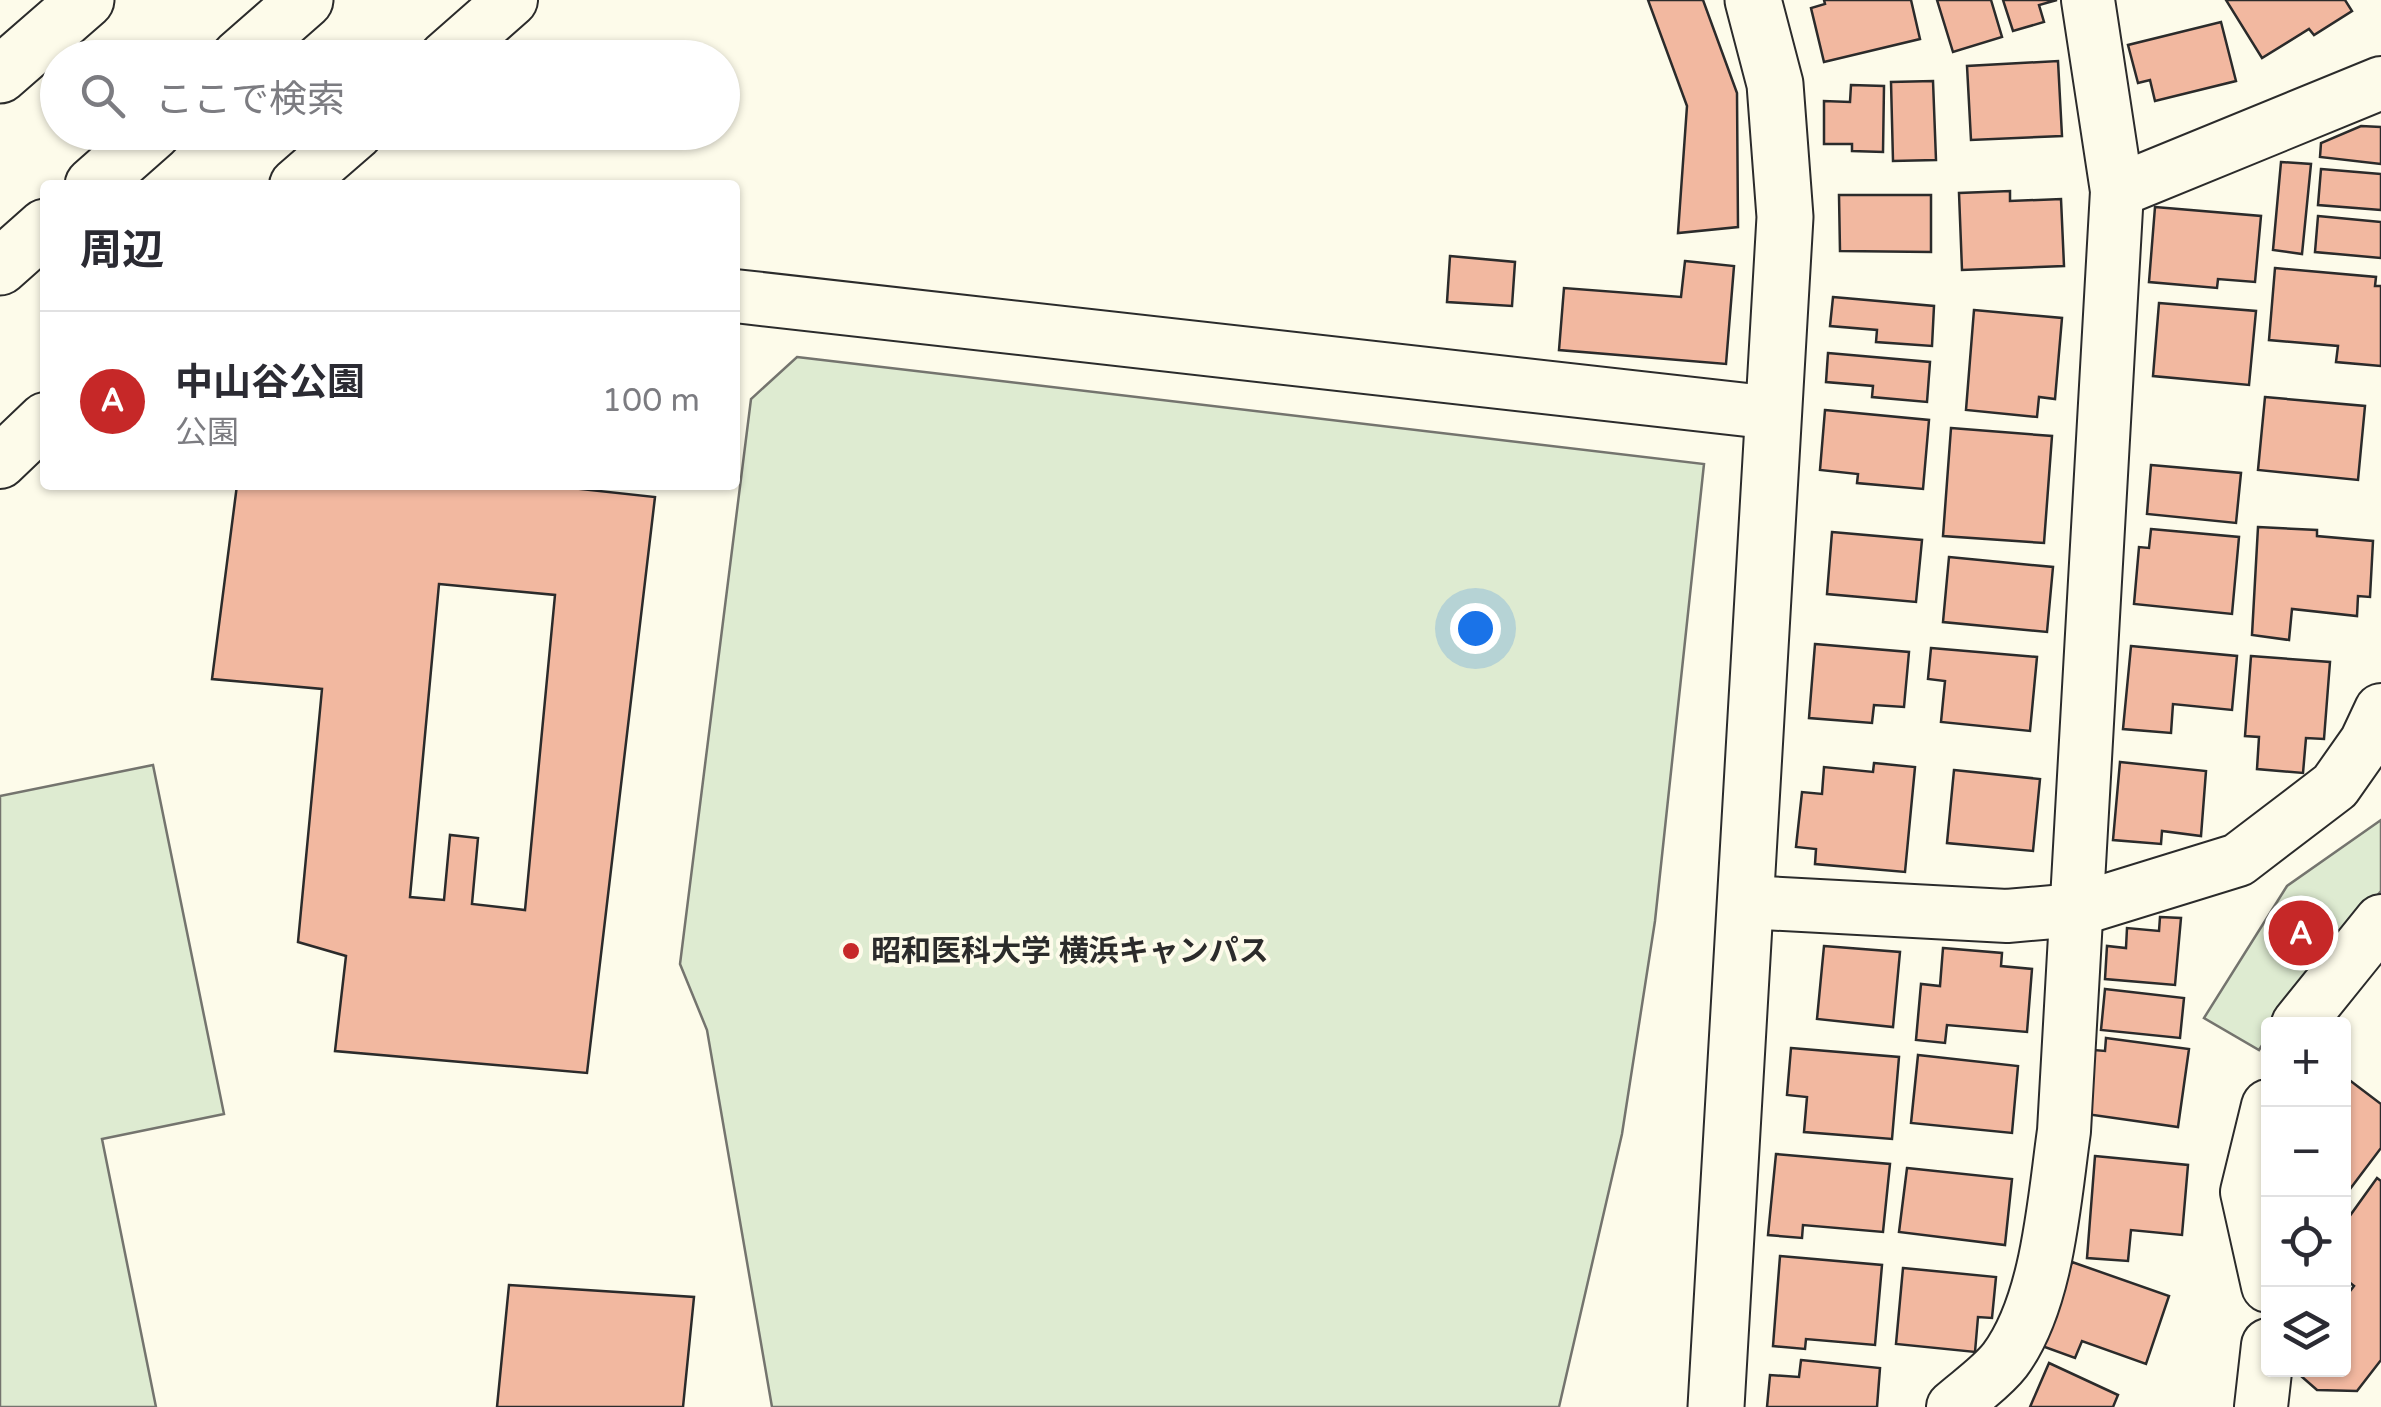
<!DOCTYPE html>
<html lang="ja">
<head>
<meta charset="utf-8">
<style>
  body { margin:0; font-family:"Varela Round","Noto Sans JP",sans-serif; background:#f2f2f3; color:#2b2b33 }
  .controls { position:absolute; right:30px; bottom:30px; display:grid; overflow:hidden; border-radius:10px; box-shadow:0 2px 8px #0004 }
  .controls button { width:90px; height:90px; display:grid; place-items:center; padding:0; border:0; border-bottom:2px solid #e1e1e2; background:#fff; color:#2b2b33; font:50px sans-serif }
  .you { position:absolute; left:1475px; top:628px; width:35px; height:35px; margin:-25px; border:8px solid #fff; border-radius:50%; background:#1a73e8; box-shadow:0 0 0 15px #1a73e833 }
  .badge { display:grid; place-items:center; width:65px; height:65px; border-radius:50%; background:#c62828; color:#fff; font-size:32px; font-weight:700 }
  .pin { position:absolute; translate:-50% -50%; border:5px solid #fff; box-shadow:0 2px 10px #0006 }
  .list { margin:0; padding:0; list-style:none }
  h2 { display:flex; justify-content:space-between; align-items:center; height:130px; margin:0; padding:0 40px; font-size:42px }
  h2 small { font-size:32px; font-weight:400; color:#7c7c81 }
  .list li { display:grid; grid-template-columns:65px 1fr auto; gap:30px; align-items:center; box-sizing:border-box; height:180px; padding:0 40px; border-top:2px solid #e1e1e2 }
  .list b { display:block; font-size:38px; white-space:nowrap }
  .list p { margin:0; font-size:32px; white-space:nowrap; color:#7c7c81 }
  .list em { font-size:32px; font-style:normal; color:#7c7c81 }
  .icon { flex:none; width:55px; height:55px; fill:none; stroke:currentColor; stroke-width:2; stroke-linecap:round; stroke-linejoin:round }
  .map { position:relative; flex:none; width:2381px; height:1407px; overflow:hidden }
  .search { position:absolute; background:#fff; box-shadow:0 2px 8px #0004; left:40px; top:40px; width:700px; height:110px; display:flex; align-items:center; gap:25px; box-sizing:border-box; padding:0 35px; border-radius:55px; color:#7c7c81; font-size:38px }
  .panel { position:absolute; background:#fff; box-shadow:0 2px 8px #0004; left:40px; top:180px; width:700px; height:310px; border-radius:10px }
  .map>svg:first-child { display:block }
</style>
</head>
<body>
<div class="map">
<svg width="2381" height="1407" viewBox="0 0 2381 1407">
  <rect width="100%" height="100%" fill="#fdfbea"/>
  <!-- green -->
  <g fill="#deebd1" stroke="#74746e" stroke-width="2.5">
    <path d="M797 357 1704 464 1655 921 1622 1134 1559 1407H772L707 1030 680 964 751 399Z"/>
    <path d="M153 765 224 1114 102 1139 156 1407H0V796Z"/>
    <path d="M2381 820V891L2314 971 2277 1024H2268V1036L2259 1050 2204 1018 2287 886Z"/>
  </g>
  <!-- building -->
  <g fill="#f2b8a0" stroke="#2b2b2b" stroke-width="2.5" fill-rule="evenodd">
    <path d="M1648 0H1703L1737 93 1738 227 1678 233 1687 106Z"/>
    <path d="M1824 0H1911L1920 39 1824 62 1811 8 1825 4Z"/>
    <path d="M1937 0H1991L2002 37 1953 52Z"/>
    <path d="M2003 0H2057L2039 5 2044 22 2013 31Z"/>
    <path d="M2226 0H2345L2352 11 2314 35 2309 29 2262 58Z"/>
    <path d="M2221 22 2236 81 2155 101 2150 80 2138 83 2128 45Z"/>
    <path d="M2058 61 2062 136 1971 140 1967 66Z"/>
    <path d="M1933 81 1936 160 1893 161 1891 82Z"/>
    <path d="M1851 85 1884 86 1883 152 1852 151V144H1824V101L1850 102Z"/>
    <path d="M2361 126 2381 127V164L2320 157 2321 143Z"/>
    <path d="M2281 162 2311 164 2302 254 2273 250Z"/>
    <path d="M2321 169 2381 174V210L2318 205Z"/>
    <path d="M2010 191V201L2061 199 2064 266 1962 270 1959 193Z"/>
    <path d="M1839 195H1931V252L1840 251Z"/>
    <path d="M2155 207 2261 216 2255 282 2218 279 2217 288 2149 282Z"/>
    <path d="M2318 216 2381 222V258L2315 252Z"/>
    <path d="M1450 256 1515 262 1512 306 1447 302Z"/>
    <path d="M1685 261 1734 266 1726 364 1559 350 1564 288 1681 297Z"/>
    <path d="M2275 268 2376 277 2375 286H2381V366L2336 362 2338 346 2269 340Z"/>
    <path d="M1833 297 1934 306 1932 346 1876 342 1877 330 1830 326Z"/>
    <path d="M2159 303 2256 311 2249 385 2153 376Z"/>
    <path d="M1974 310 2062 318 2055 399 2039 397 2037 417 1966 410Z"/>
    <path d="M1828 353 1930 362 1927 402 1872 397 1873 386 1826 382Z"/>
    <path d="M2265 397 2365 406 2358 480 2258 470Z"/>
    <path d="M1825 410 1929 420 1923 489 1857 483 1858 474 1820 470Z"/>
    <path d="M1951 428 2052 436 2044 543 1943 536Z"/>
    <path d="M2151 465 2241 473 2236 523 2147 514Z"/>
    <path d="M237 485H544L655 497 587 1073 335 1051 346 956 298 942 322 689 212 679ZM439 584 555 595 525 910 472 904 478 838 450 835 444 900 410 897Z"/>
    <path d="M2258 527 2317 530V536L2373 541 2370 597 2358 596 2357 616 2292 609 2289 640 2252 635Z"/>
    <path d="M2151 529 2239 537 2232 614 2134 604 2139 547 2149 548Z"/>
    <path d="M1832 532 1922 540 1916 602 1827 594Z"/>
    <path d="M1949 557 2053 567 2047 632 1943 622Z"/>
    <path d="M1815 644 1909 652 1904 707 1874 705 1872 723 1809 718Z"/>
    <path d="M2131 646 2237 656 2232 710 2173 704 2171 733 2123 729Z"/>
    <path d="M1931 648 2037 657 2030 731 1941 722 1945 681 1928 679Z"/>
    <path d="M2251 656 2330 662 2324 739 2306 738 2303 773 2257 769 2259 737 2245 736Z"/>
    <path d="M2120 762 2206 771 2201 836 2162 831 2161 844 2113 840Z"/>
    <path d="M1874 763 1915 767 1905 872 1815 864 1816 849 1796 847 1802 792 1822 794 1824 767 1873 772Z"/>
    <path d="M1954 770 2040 779 2033 851 1947 843Z"/>
    <path d="M2160 917 2181 918 2175 985 2105 979 2107 946 2126 948 2127 928 2159 931Z"/>
    <path d="M1824 946 1900 952 1893 1027 1817 1019Z"/>
    <path d="M1943 948 2002 953 2001 966 2032 969 2027 1032 1947 1025 1945 1043 1916 1040 1921 984 1940 986Z"/>
    <path d="M2105 989 2184 998 2180 1038 2101 1030Z"/>
    <path d="M2106 1038 2189 1049 2178 1127 2086 1114 2094 1050 2105 1051Z"/>
    <path d="M1791 1048 1899 1057 1892 1139 1804 1132 1807 1097 1787 1095Z"/>
    <path d="M1918 1055 2018 1066 2012 1133 1911 1123Z"/>
    <path d="M2344 1076 2381 1104V1148L2344 1197Z"/>
    <path d="M1776 1154 1890 1164 1883 1232 1803 1225 1802 1238 1768 1235Z"/>
    <path d="M2095 1156 2188 1165 2182 1235 2131 1230 2128 1261 2087 1258Z"/>
    <path d="M1907 1168 2012 1179 2005 1245 1899 1232Z"/>
    <path d="M2377 1178 2381 1181V1360L2357 1391 2317 1390 2301 1376 2302 1370H2344V1299L2354 1286 2344 1278V1224Z"/>
    <path d="M1780 1256 1882 1265 1875 1345 1806 1339 1805 1349 1773 1346Z"/>
    <path d="M2072 1262 2169 1296 2146 1364 2082 1341 2075 1358 2042 1346Z"/>
    <path d="M1903 1268 1996 1277 1992 1318 1978 1317 1975 1352 1896 1344Z"/>
    <path d="M509 1285 694 1297 683 1407H497Z"/>
    <path d="M1801 1360 1880 1368 1877 1407H1767L1770 1375 1799 1377Z"/>
    <path d="M2049 1363 2118 1395 2113 1407H2030Z"/>
  </g>
  <g fill="none" stroke-linecap="round" stroke-linejoin="round">
    <!-- minor casing -->
    <g stroke="#2b2b2b" stroke-width="56">
      <g id="minor">
        <path d="M445 58 511 0"/>
        <path d="M296 185 357 132"/>
        <path d="M2117 191 2381 83"/>
        <path d="M735 296 1774 413"/>
        <path d="M0 462 45 419"/>
        <path d="M1745 902 2007 916 2076 910 2238 860 2335 786 2366 742 2381 710"/>
        <path d="M2298 1024 2381 921"/>
        <path d="M2268 1106 2247 1192 2268 1286"/>
        <path d="M1953 1407C1970 1392 1991 1378 2005 1360 2048 1302 2054 1201 2064 1131L2117 191 2088 0"/>
        <path d="M2261 1407 2268 1345"/>
      </g>
    </g>
    <!-- tertiary casing -->
    <g stroke="#2b2b2b" stroke-width="59">
      <path id="tertiary" d="M1716 1407 1785 217 1775 84 1753 0"/>
    </g>
    <!-- motorway casing -->
    <g stroke="#2b2b2b" stroke-width="59">
      <g id="motorway">
        <path d="M239 58 305 0"/>
        <path d="M0 75 86 0"/>
        <path d="M93 185 153 132"/>
        <path d="M0 267 45 227"/>
      </g>
    </g>
    <!-- minor -->
    <use href="#minor" stroke="#fdfbea" stroke-width="52"/>
    <!-- tertiary -->
    <use href="#tertiary" stroke="#fdfbea" stroke-width="55"/>
    <!-- motorway -->
    <use href="#motorway" stroke="#fdfbea" stroke-width="55"/>
  </g>
  <!-- markers -->
  <circle fill="#c62828" stroke="#fdfbea" stroke-width="4" cx="851" cy="951" r="10"/>
  <g text-anchor="middle" dominant-baseline="central" stroke-width="8" stroke-linejoin="round" paint-order="stroke">
    <!-- poi labels -->
    <g font-size="30" font-weight="bold" fill="#2b2b2b" stroke="#fdfbea" text-anchor="start">
      <text x="871" y="951">昭和医科大学 横浜キャンパス</text>
    </g>
  </g>
</svg>
<div class="controls">
<button>+</button>
<button>−</button>
<button><svg class="icon" aria-label="locate" viewBox="0 0 24 24"><circle cx="12" cy="12" r="6"/><path d="M12 2v4M12 18v4M2 12h4M18 12h4"/></svg></button>
<button><svg class="icon" aria-label="layers" viewBox="0 0 24 24"><path d="M12 4l9 5-9 5-9-5zM3 14l9 5 9-5"/></svg></button>
</div>
<div class="you"></div>
<div class="pin badge" style="left:2301px;top:933px">A</div>
<div class="search"><svg class="icon" aria-label="search" viewBox="0 0 24 24"><circle cx="10" cy="10" r="6"/><path d="M15 15l6 6"/></svg>ここで検索</div>
<section class="panel">
<h2>周辺<small></small></h2>
<ul class="list">
<li><span class="badge">A</span><div><b>中山谷公園</b><p>公園</p></div><em>100 m</em></li>
</ul>
</section>
</div>
</body>
</html>
